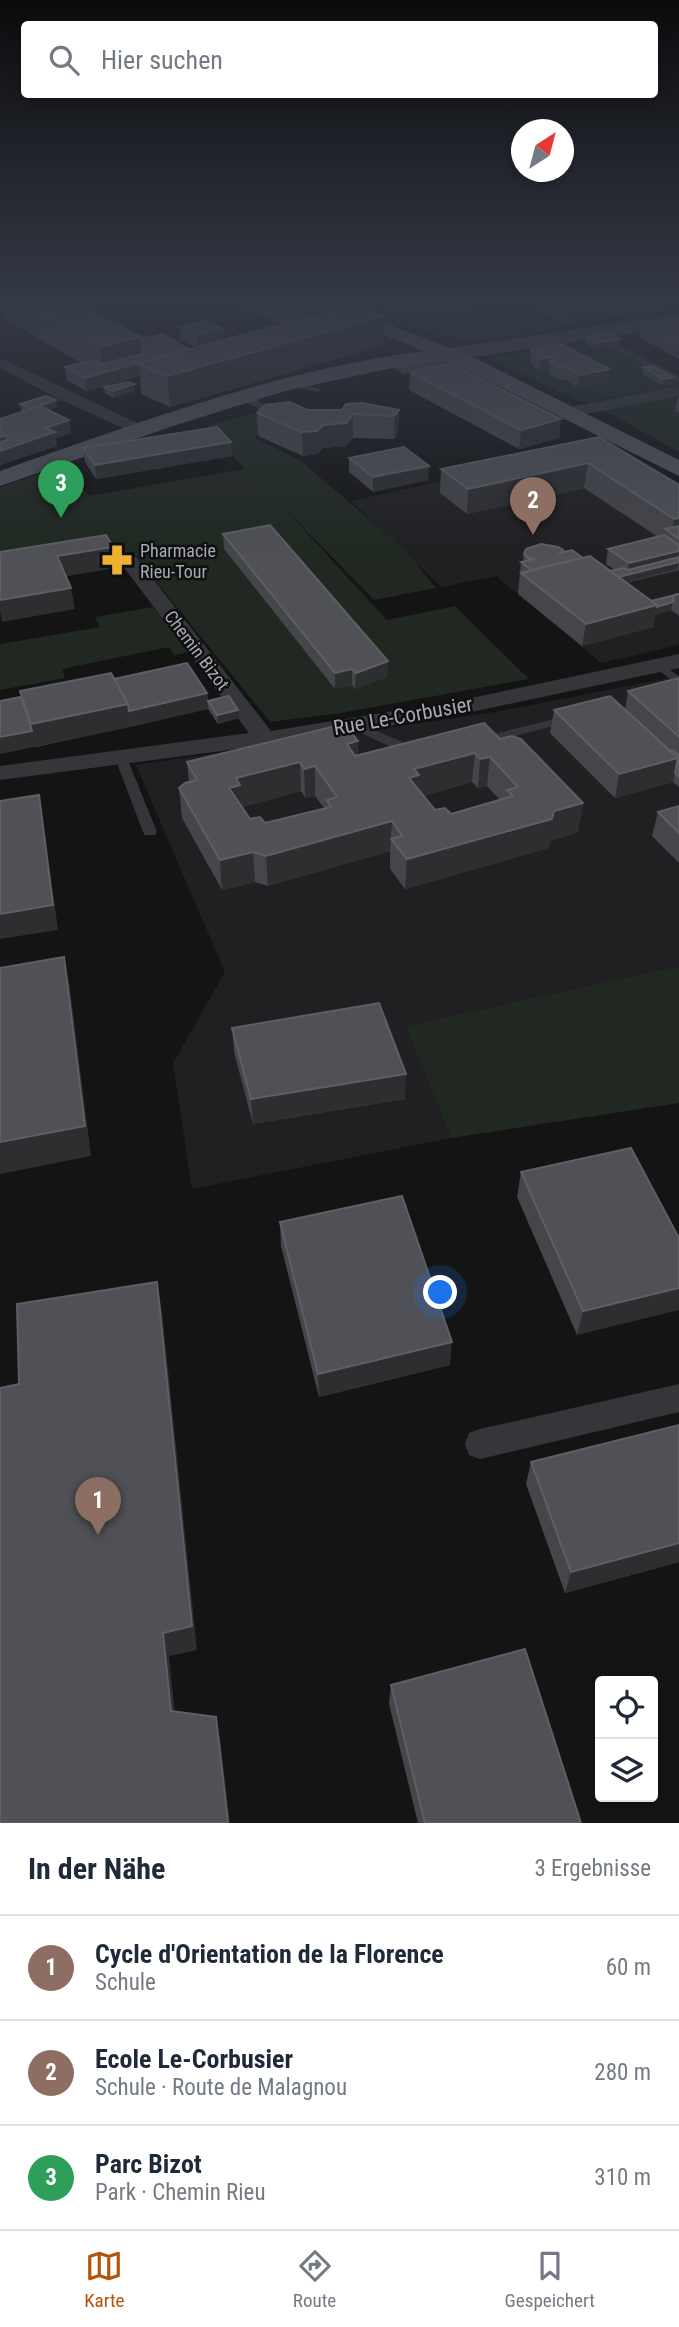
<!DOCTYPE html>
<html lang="de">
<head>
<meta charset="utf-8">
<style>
  body { margin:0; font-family:"Roboto Condensed",sans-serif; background:#f2f2f3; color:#1f2937 }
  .controls { position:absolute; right:21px; bottom:21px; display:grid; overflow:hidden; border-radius:7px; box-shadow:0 4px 10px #0003 }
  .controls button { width:63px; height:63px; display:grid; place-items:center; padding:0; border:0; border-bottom:2px solid #e0e1e3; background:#fff; color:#1f2937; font:35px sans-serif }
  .compass { position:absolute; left:511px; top:119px; width:63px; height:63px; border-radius:50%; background:#fff; box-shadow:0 4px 10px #0003; rotate:36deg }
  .you { position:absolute; left:441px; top:1293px; width:24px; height:24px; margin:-18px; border:5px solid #fff; border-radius:50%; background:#1a73e8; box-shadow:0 0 0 10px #1a73e833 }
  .badge { display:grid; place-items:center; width:46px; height:46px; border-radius:50%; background:#b45309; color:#fff; font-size:23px; font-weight:700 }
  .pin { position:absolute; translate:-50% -58px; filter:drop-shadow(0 2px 4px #0008) }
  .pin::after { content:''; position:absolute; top:37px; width:24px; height:21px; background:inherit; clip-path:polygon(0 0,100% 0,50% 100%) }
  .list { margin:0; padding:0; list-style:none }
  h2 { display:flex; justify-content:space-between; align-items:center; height:91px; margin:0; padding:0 28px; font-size:30px }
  h2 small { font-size:23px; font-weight:400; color:#747a83 }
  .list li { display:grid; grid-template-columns:46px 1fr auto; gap:21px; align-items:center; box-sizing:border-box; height:105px; padding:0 28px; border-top:2px solid #e0e1e3 }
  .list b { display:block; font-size:26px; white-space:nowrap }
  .list p { margin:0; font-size:23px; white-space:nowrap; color:#747a83 }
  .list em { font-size:23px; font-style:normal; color:#747a83 }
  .icon { flex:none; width:38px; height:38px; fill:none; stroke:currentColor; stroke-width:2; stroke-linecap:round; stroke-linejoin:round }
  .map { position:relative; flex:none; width:679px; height:1823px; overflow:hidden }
  .search { position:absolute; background:#fff; box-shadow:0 4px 10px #0003; left:21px; right:21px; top:21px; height:77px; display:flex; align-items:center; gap:18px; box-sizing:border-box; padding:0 24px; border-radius:7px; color:#747a83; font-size:26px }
  .sheet { height:406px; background:#fff }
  nav { display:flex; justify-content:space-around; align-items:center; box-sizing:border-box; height:98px; border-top:2px solid #e0e1e3; background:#fff; font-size:19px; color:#747a83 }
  nav a { display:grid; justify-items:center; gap:4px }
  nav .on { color:#b45309 }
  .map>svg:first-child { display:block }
</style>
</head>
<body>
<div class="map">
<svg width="679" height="1823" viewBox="0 0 679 1823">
  <rect width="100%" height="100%" fill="#141415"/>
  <!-- built -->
  <g fill="#202022">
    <path d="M521 464 679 510V645L601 663 496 576 441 587 351 501Z"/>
    <path d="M679 676V966L407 1026 451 1138 192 1189 173 1063 225 972 136 765 495 712Z"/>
  </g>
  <!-- green -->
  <g fill="#202821">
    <path d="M393 303H413L432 310 460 307 492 317 531 312 561 329 492 340 444 337 378 314Z"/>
    <path d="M609 339 679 375V386L589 402 578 401 494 361 496 357Z"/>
    <path d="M679 396V452L604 410Z"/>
    <path d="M252 414 268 420 255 438 301 461 406 551 436 588 374 600 283 507 387 620 455 606 529 679 341 713 270 722 132 552 0 573V487L64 465 89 496 245 469 206 426Z"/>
    <path d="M153 607 189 652 174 655 169 647 62 669 65 678 0 690V644L100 627 95 617Z"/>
    <path d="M679 966V1103L451 1138 406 1026Z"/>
  </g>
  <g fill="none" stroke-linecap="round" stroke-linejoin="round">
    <!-- service -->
    <g fill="#35363a" fill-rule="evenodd">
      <path d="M611 345H615L679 377V382L611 347Z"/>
      <path d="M290 383 317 388 321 390 317 392 289 385Z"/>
      <path d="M255 392 262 394 256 400 269 407V411H263L248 403 247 401Z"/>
      <path d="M659 663 679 676V685L655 668 654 666Z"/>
      <path d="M567 716 573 719 571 721 490 743 476 737 482 733 490 735Z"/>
      <path d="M354 721 407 744 414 743 420 747C404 758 367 735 350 727V723Z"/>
      <path d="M121 754 127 758 157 832 155 835H145L143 832 115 758Z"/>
    </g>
    <!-- pedestrian -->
    <path fill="#35363a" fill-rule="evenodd" d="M679 1384V1412L480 1459 469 1455 465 1444 469 1433 480 1429Z"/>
    <!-- minor -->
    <g fill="#35363a" fill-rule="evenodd">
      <path d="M0 358 148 428 150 431 148 434H136L57 398 0 368Z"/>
      <path d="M679 386V396L570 417 562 412 570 407Z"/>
      <path d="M129 555 136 557 271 731 462 700 679 654V668L462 714 299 741 0 780V766L249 733 119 561Z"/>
    </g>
    <!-- secondary -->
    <path fill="#43454a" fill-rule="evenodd" d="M679 314V326L453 360 404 374 394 368 397 364 450 348Z"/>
    <!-- primary -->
    <path fill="#515359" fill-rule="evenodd" d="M310 303H334L475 358 679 460V476L446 360 392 368 285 391 173 426 0 486V471C139 422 278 370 424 351L313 307Z"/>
  </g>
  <!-- wall -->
  <g fill="#45464a" fill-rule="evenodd">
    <path d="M3 303H75L76 304 74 305 142 339 188 350 197 347 180 340 179 327 223 329V340L283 323 234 303H317V314L384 316 383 345 170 407 141 394 140 376 86 391 67 380 65 367 81 363 6 319Z"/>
    <path d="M424 303H452L437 307Z"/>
    <path d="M543 303H666L665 308 562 324 542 312Z"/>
    <path d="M640 325 679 326V359L639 337Z"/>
    <path d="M585 337 621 339 620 345 596 349 585 343Z"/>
    <path d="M531 350 608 382 577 387 567 381V380L558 379 548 374 549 370 539 372 530 362Z"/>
    <path d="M643 367 673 383 663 385 642 374Z"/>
    <path d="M410 372 561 419 559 438 519 449 409 390Z"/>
    <path d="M104 387 135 391 113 398 105 393Z"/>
    <path d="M678 398H679V413L675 411Z"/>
    <path d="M20 404 57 407 49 410 71 433 56 438 57 446 0 465V419L23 412 21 411Z"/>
    <path d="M307 410H399L398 433 394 439 353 438 346 446 323 448 317 454 303 456 258 436 257 413Z"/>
    <path d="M599 437 679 485V570L626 583 651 601 679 594V616L671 610 655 615 653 627 582 646 518 594 521 562 523 561 524 554 563 552 583 558 610 571 615 570 606 564 608 549 658 537 584 488 467 514 440 493 441 469Z"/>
    <path d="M83 448 232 456 96 479 85 462Z"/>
    <path d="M349 458 428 480 373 492 349 472Z"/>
    <path d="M223 534 388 661 387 677 355 689 352 685 335 689 224 549Z"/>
    <path d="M679 678V787L673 782 615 798 550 733 554 710 625 709 628 691Z"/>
    <path d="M114 679 207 693 208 701 239 718 218 724 208 709 36 747 20 691Z"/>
    <path d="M500 739 583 803 578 832 550 841 548 848 405 889 390 869V851L268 886 255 882 222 890 182 818 179 788 189 782 187 762 358 741V755ZM472 782 478 788 487 786 500 800 451 814 435 810 423 796ZM301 791 305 798 315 796 324 808 265 823 250 819 242 807Z"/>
    <path d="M679 806V863L652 836 658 812Z"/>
    <path d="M232 1028 405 1099 253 1124 234 1052Z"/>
    <path d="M521 1172 679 1238 577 1335 517 1197Z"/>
    <path d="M280 1222 450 1365 319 1397 281 1246Z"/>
    <path d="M679 1425V1562L565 1593 526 1484 531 1462Z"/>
    <path d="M391 1685 581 1823H418L389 1704Z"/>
  </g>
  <!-- shaded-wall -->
  <g fill="#2d2e30">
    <path d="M288 303H317L318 319 289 326Z"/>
    <path d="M438 303H452L437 307Z"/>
    <path d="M489 303H506L489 305Z"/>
    <path d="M626 303H666L665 308 562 324 563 312Z"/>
    <path d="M384 316 383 345 170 407 167 376Z"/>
    <path d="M223 329V341L198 348 197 335Z"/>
    <path d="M141 337 144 362 138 364 140 376 86 391 85 378 104 373 100 347Z"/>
    <path d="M621 339 620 345 596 349 597 343Z"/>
    <path d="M550 357 549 370 539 372 541 359Z"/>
    <path d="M610 369 608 382 577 387 579 375Z"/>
    <path d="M674 377 673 383 663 385 664 379Z"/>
    <path d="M135 384V391L113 398V391Z"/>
    <path d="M56 400 57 407 32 416 31 409Z"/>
    <path d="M399 410 398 433 394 439V416Z"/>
    <path d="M353 414V438L346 446 323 448 317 454 303 456 302 432 307 426Z"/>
    <path d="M561 419 559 438 519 449 521 430Z"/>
    <path d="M69 420 71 433 56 438 57 446 0 465V437L45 428Z"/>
    <path d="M231 442 232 456 96 479 95 465Z"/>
    <path d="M588 463 584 488 467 514 468 489Z"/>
    <path d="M429 466 428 480 373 492V477Z"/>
    <path d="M679 518V539L671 533 674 519Z"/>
    <path d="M113 547 115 568 61 577 57 556Z"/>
    <path d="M679 551 678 569 602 589 603 581 627 575 629 563Z"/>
    <path d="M71 588 75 609 2 622 0 611V600Z"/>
    <path d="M673 602 671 610 655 615 653 627 582 646 586 624 657 605Z"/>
    <path d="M388 661 387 677 355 689 356 673Z"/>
    <path d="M352 669V685L335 689V673Z"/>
    <path d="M207 693 208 709 131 727 129 711Z"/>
    <path d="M128 704 131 727 0 754V737L32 731 31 724Z"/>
    <path d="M238 710 239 718 218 724 217 715Z"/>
    <path d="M358 741 357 770 347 744Z"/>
    <path d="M475 753 472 782 418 797 409 778 414 769Z"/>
    <path d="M490 757 487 786 478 788 480 759Z"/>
    <path d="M678 758 673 782 615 798 619 774Z"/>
    <path d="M300 762 301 791 242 807 229 788 236 778Z"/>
    <path d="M315 766V796L305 798 304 769Z"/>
    <path d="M39 795 43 819 58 930 0 939V914Z"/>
    <path d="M583 803 578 832 550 841 548 848 405 889 407 859Z"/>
    <path d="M392 821 390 851 268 886 266 856Z"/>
    <path d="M253 852 255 882 222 890 220 860Z"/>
    <path d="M64 957 70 988 91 1156 0 1174V1142Z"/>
    <path d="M406 1074 405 1099 253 1124 251 1099Z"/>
    <path d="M157 1282 162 1311 197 1650 169 1656 177 1733 171 1711 163 1633Z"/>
    <path d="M679 1288V1310L577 1335 583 1311Z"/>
    <path d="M452 1342 450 1365 319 1397 318 1374Z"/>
    <path d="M679 1543V1562L565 1593 571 1572Z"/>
    <path d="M216 1717 220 1738 230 1823H228Z"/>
  </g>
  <!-- building -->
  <g fill="#505156" stroke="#5d5f64" stroke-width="2" fill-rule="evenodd">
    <path d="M17 303H70L77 306 42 314V317Z"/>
    <path d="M547 303H626L563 312Z"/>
    <path d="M356 305 384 316 167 376 138 364 234 337Z"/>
    <path d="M81 306 141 337 100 347 42 314Z"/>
    <path d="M666 320 679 326V346L640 325Z"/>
    <path d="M205 321 223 329 197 335 179 327Z"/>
    <path d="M611 333 621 339 597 343 585 337Z"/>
    <path d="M163 334 188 349 85 378 65 367 95 360 102 364 143 354 142 339Z"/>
    <path d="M561 344 610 369 579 375 568 369 573 368 560 367 550 361 555 360 550 357 541 359 531 350Z"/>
    <path d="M449 363 561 419 521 430 410 372Z"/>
    <path d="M652 366 674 377 664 379 643 367Z"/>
    <path d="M128 382 135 384 113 391 104 387Z"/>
    <path d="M46 396 56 400 31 409 20 404Z"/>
    <path d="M290 402 307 410H342L346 404 362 403 399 410 394 416 353 414 346 423 323 425 317 431 302 432 257 413 265 405Z"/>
    <path d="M40 406 69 420 45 428 55 432 0 451V442L7 440 6 435 0 430V419Z"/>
    <path d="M217 427 231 442 95 465 83 448Z"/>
    <path d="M0 430 6 435 0 437Z"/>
    <path d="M599 437 679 485V518L674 519 588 463 468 489 441 469Z"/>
    <path d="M404 447 429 466 373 477 349 458Z"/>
    <path d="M270 525 388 661 356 673 352 669 335 673 223 534Z"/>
    <path d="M678 526 679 527V539L665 529Z"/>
    <path d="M106 535 113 547 57 556 71 588 0 600V552Z"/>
    <path d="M664 535 679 545V551L629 563 608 549Z"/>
    <path d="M541 544 558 547 563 550 560 553 572 550 583 558 531 570 521 562 535 559 528 558 524 554 526 549Z"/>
    <path d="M590 556 657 605 586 624 521 573Z"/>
    <path d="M679 557V562L619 577 610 571 624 568 628 570Z"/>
    <path d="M679 594 674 595 673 602 657 607V605L651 601Z"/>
    <path d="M187 663 207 693 129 711 128 704 114 679Z"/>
    <path d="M111 673 128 704 31 724 20 691Z"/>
    <path d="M679 678V737L628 691Z"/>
    <path d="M229 696 238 710 217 715 208 701Z"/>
    <path d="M610 696 678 758 619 774 554 710Z"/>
    <path d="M21 697 32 731 0 737V701Z"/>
    <path d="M484 723 500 739 512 736 521 739 583 803 554 811 552 819 407 859 391 839 402 836 392 821 266 856 253 852 220 860 179 788 185 783 197 780 187 762 344 724 358 741 347 744 355 756ZM475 753 480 759 490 757 518 787 507 790 513 796 451 814 445 808 435 810 409 778 419 775 414 769ZM300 762 304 769 315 766 337 797 327 800 331 807 265 823 260 817 250 819 229 788 240 785 236 778Z"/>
    <path d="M673 750 679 755V777L675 773 678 758 670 751Z"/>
    <path d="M39 795 53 905 0 914V801Z"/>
    <path d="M679 806V833L658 812Z"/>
    <path d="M64 957 85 1126 0 1142V968Z"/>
    <path d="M379 1003 406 1074 251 1099 232 1028Z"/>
    <path d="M631 1148 679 1238V1288L583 1311 521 1172Z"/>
    <path d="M402 1196 452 1342 318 1374 280 1222Z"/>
    <path d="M157 1282 192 1626 163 1633 171 1711 216 1717 228 1823H0V1388L19 1384 17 1304Z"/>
    <path d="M679 1425V1543L571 1572 531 1462Z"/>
    <path d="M525 1649 581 1823H425L391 1685Z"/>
  </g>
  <!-- sky -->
  <linearGradient id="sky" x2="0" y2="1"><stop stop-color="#0b0b0c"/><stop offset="0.54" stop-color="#343a46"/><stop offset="1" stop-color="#343a46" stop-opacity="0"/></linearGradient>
  <rect width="679" height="558" fill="url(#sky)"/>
  <!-- icons -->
  <defs>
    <g id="pharmacy-bare" transform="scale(2.415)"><path d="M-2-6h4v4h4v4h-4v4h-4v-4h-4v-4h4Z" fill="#eeb233" stroke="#0f0f10" stroke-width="2.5" paint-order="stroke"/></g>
  </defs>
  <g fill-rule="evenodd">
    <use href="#pharmacy-bare" x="117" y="560"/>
  </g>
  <g text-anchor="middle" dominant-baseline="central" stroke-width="5" stroke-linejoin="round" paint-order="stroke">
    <!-- far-poi labels -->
    <g font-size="18" fill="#a6aab5" stroke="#0f0f10" text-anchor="start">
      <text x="140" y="550">Pharmacie<tspan x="140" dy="21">Rieu-Tour</tspan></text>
    </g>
    <!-- far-street labels -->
    <g font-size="18" fill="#a6aab5" stroke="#0f0f10">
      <text transform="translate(197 650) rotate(53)">Chemin Bizot</text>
    </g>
    <!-- street labels -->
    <g font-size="21" fill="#a6aab5" stroke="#0f0f10">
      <text transform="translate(403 716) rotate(-10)">Rue Le-Corbusier</text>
    </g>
  </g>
</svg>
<div class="controls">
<button><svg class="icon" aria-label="locate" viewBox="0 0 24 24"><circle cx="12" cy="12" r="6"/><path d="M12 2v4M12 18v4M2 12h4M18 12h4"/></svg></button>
<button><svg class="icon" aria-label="layers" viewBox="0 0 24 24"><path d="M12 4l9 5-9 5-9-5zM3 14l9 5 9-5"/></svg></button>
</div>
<svg class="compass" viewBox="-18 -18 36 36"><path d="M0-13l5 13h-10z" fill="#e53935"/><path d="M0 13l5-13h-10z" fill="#747a83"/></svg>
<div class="you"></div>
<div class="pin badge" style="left:98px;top:1535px;background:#8d6e63">1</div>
<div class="pin badge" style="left:533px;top:535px;background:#8d6e63">2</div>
<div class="pin badge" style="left:61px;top:518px;background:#2e9e5b">3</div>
<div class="search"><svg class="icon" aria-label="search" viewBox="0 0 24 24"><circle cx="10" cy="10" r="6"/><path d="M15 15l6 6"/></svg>Hier suchen</div>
</div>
<section class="sheet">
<h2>In der Nähe<small>3 Ergebnisse</small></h2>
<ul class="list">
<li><span class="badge" style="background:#8d6e63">1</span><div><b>Cycle d'Orientation de la Florence</b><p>Schule</p></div><em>60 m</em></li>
<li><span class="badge" style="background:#8d6e63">2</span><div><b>Ecole Le-Corbusier</b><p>Schule · Route de Malagnou</p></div><em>280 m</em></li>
<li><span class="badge" style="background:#2e9e5b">3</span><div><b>Parc Bizot</b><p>Park · Chemin Rieu</p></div><em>310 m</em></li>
</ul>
</section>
<nav>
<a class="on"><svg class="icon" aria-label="map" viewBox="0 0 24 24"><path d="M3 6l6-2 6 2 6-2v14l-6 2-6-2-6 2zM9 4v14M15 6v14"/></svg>Karte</a>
<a><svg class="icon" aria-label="directions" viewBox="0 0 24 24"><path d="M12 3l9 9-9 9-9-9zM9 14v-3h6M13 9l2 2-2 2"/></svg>Route</a>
<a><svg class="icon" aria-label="saved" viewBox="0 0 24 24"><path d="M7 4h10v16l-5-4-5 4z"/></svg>Gespeichert</a>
</nav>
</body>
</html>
